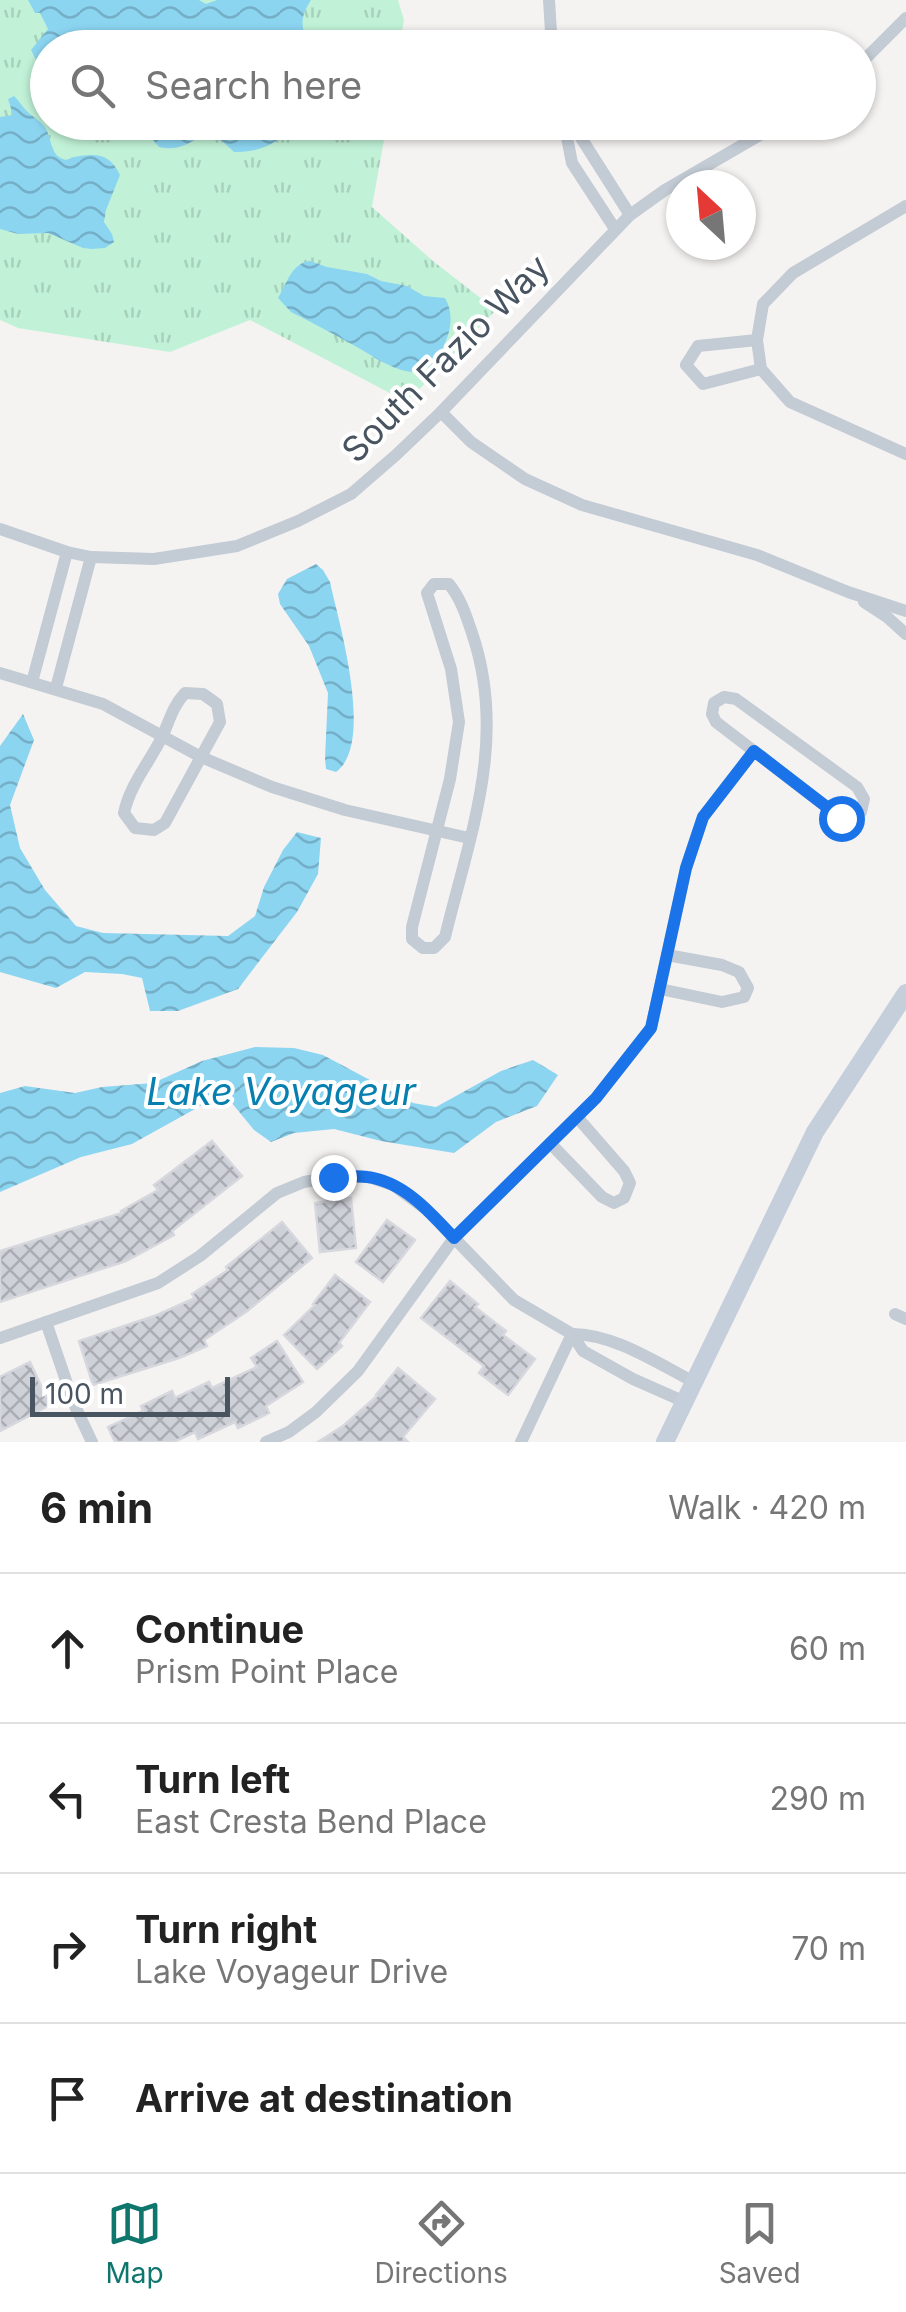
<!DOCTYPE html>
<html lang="en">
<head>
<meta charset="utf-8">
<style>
  body { margin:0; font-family:Inter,sans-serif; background:#f6f6f6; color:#222 }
  .compass { position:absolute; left:666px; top:170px; width:90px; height:90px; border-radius:50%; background:#fff; box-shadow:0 2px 8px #0004; rotate:334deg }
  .scale { position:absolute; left:30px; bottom:25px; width:200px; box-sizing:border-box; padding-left:10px; border:5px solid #495461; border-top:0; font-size:28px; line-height:35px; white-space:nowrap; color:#495461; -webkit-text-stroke:8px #fff; paint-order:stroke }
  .stop { position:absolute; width:30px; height:30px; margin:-22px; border:8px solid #1a73e8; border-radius:50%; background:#fff }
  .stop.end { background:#1a73e8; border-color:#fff; box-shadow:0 2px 10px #0008 }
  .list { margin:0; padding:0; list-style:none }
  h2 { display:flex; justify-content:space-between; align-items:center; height:130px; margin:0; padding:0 40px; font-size:42px }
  h2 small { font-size:32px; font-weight:400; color:#767676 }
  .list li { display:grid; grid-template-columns:65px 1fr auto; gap:30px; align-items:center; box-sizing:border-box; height:150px; padding:0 40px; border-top:2px solid #e0e0e0 }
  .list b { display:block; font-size:38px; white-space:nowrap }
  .list p { margin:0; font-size:32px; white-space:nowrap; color:#767676 }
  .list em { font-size:32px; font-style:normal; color:#767676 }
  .icon { flex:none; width:55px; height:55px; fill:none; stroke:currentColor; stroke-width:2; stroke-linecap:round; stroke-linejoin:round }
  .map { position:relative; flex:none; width:906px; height:1442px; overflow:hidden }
  .search { position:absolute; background:#fff; box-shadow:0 2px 8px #0004; left:30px; right:30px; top:30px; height:110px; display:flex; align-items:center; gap:25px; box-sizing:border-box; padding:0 35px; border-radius:55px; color:#767676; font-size:38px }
  .sheet { height:730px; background:#fff }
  nav { display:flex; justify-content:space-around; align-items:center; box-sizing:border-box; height:140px; border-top:2px solid #e0e0e0; background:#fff; font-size:28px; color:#767676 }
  nav a { display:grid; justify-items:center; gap:5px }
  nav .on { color:#0f766e }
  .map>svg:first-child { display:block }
</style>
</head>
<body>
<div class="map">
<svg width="906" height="1442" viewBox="0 0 906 1442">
  <defs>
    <pattern id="grass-tufts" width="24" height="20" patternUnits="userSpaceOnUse" patternTransform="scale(2.5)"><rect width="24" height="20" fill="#c1f2d7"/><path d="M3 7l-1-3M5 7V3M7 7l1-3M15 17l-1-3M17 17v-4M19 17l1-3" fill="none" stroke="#a7d1bb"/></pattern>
    <pattern id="water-waves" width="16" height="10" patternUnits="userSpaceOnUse" patternTransform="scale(2.5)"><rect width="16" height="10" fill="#8cd5f1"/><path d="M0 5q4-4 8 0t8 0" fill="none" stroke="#74afc7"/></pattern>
    <pattern id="building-cross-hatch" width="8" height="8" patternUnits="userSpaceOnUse" patternTransform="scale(2.5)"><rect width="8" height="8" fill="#ced1d8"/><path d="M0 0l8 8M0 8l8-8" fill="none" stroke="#a9acb3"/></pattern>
  </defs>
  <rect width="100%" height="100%" fill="#f5f3f2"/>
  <!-- grass -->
  <path fill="url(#grass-tufts)" d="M0 0H398L404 20 399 47 48 48V122L387 123 372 207 433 261 496 310 407 402 250 320 170 352 18 328 0 320Z"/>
  <!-- water -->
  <g fill="url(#water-waves)">
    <path d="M28 0H199L206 4 217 0H311C299 19 301 26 309 46L48 48 47 66 38 64 31 50 48 29 40 13H35Z"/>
    <path d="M14 96C20 102 23 108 30 114 36 119 42 122 46 129 51 138 51 152 59 157 66 162 68 159 74 157 96 153 110 153 120 175L106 210 104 222 112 234 114 242 105 248 91 249 83 248 48 233 18 234 0 229V117L13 115 8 99Z"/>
    <path d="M145 123V122L296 123C278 143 263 152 234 152 197 114 198 156 159 147L147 133Z"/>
    <path d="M310 261 327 267 367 274 381 281 407 286 424 296 445 298C453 312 452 328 445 343 440 357 429 373 412 372 392 370 371 355 355 346 334 334 313 323 291 312L278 298C287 284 291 263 310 261Z"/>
    <path d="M316 564 323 570 330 582C339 623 375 744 336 772L326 769 325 758 328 693 309 646 280 604 278 594 287 579Z"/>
    <path d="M23 714 34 740 10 805 20 848 45 890 76 926 103 933 228 936 255 916 264 887 283 850 297 832 321 838 318 874 297 912 238 989 178 1011H150L142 978 122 974 85 972 56 988 0 972V746Z"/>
    <path d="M255 1047 294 1048 323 1055 413 1103 436 1107 501 1071 533 1060 558 1075 537 1106 496 1122 454 1153 381 1141 334 1129 294 1133 271 1142 254 1130 231 1102 204 1104 132 1144 81 1157 0 1192V1093L25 1086 75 1093 102 1087 153 1083 202 1061Z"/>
  </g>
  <!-- building -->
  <g fill="url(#building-cross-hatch)" stroke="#d6d8de" stroke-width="2.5">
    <path d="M212 1141 242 1176 172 1231 174 1235 126 1261 0 1302V1251L122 1213 121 1211 158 1190 154 1185Z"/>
    <path d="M351 1198 356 1248 320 1252 315 1203Z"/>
    <path d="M387 1220 415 1240 383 1282 356 1262Z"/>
    <path d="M282 1222 312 1258 246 1312 204 1340 207 1346 179 1358 93 1385 79 1341 157 1315 195 1298 192 1294 228 1270 226 1267Z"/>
    <path d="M335 1275 370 1302 339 1343 342 1346 317 1369 284 1335 315 1305 313 1304Z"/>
    <path d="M450 1281 478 1304 475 1307 506 1331 503 1335 535 1359 508 1395 479 1373 484 1366 421 1318Z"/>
    <path d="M277 1341 303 1382 266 1406 269 1413 238 1428 235 1422 198 1439 195 1432 174 1442H115L108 1427 143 1411 141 1406 172 1391 175 1398 209 1382 212 1388 257 1367 251 1358Z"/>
    <path d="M30 1362 50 1405 0 1431V1377Z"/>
    <path d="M398 1368 435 1399 403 1437 408 1442H318L343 1426 377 1396 376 1395Z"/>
  </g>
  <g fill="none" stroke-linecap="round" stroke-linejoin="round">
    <!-- street -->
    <g stroke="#c3cbd4" stroke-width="12">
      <path d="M549 0 552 48"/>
      <path d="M858 66 906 18"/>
      <path d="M564 122 572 163 615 229"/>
      <path d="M571 122 630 215"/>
      <path d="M906 206 793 273 763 304 757 340 761 369 790 402 906 454"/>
      <path d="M757 340 698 346 686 365 703 384 761 369"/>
      <path d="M441 412 471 442 525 479 582 505 757 555 848 592 906 611"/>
      <path d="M0 529 67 552 91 557 154 559 237 546 298 521 351 494 396 455 441 412 630 215 665 190 782 122"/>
      <path d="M434 584H449C461 599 466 615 472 633 508 739 470 834 445 937L434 948H423L412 939V927L450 779 459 722 451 669 427 593Z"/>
      <path d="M864 602 887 617 906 634"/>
      <path d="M0 673 103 704 201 757 272 787 345 810 469 838"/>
      <path d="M32 682 67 552"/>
      <path d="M56 688 91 557"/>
      <path d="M185 693 203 694 217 704 220 722 165 823 154 830 135 828 124 813C130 784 150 762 163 735 170 719 173 706 185 693Z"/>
      <path d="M724 697 736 699 857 787 864 799 861 812 853 819 841 818 716 722 712 714 714 703Z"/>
      <path d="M660 989 722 1002 744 997 748 988 739 972 722 965 667 955"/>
      <path d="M550 1143 602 1197 614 1203 624 1198 630 1183 624 1171 577 1117"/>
      <path d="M895 1314 906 1319"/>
      <path d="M46 1322 74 1404 92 1442"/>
      <path d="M572 1334C614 1334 657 1363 694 1382"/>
      <path d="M0 1338 158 1283 200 1256 277 1193 304 1182 333 1177H369L393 1185 427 1210 514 1300 572 1334 583 1351 633 1379 685 1402"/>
      <path d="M266 1442 289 1432 316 1412 358 1371 454 1238 596 1098 651 1028 686 868 703 817 754 751"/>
      <path d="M521 1442 572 1334"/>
    </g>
    <!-- secondary -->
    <path stroke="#c5cedb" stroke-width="18" d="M665 1442 815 1132 906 993"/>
  </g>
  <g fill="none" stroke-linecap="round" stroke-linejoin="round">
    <!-- route -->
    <path stroke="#1a73e8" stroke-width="12" d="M333 1177C344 1177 356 1175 367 1177 403 1181 431 1213 454 1238L596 1098 651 1028 686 868 703 817 754 751 841 818"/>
  </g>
  <g text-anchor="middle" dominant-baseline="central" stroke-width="8" stroke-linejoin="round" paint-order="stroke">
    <!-- street labels -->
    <g font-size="35" fill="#495461" stroke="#fff">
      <text transform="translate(445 358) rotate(-45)">South Fazio Way</text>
    </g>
    <!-- water labels -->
    <g font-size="38" font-style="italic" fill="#077faf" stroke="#fff">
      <text x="281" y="1091">Lake Voyageur</text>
    </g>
  </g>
</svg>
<svg class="compass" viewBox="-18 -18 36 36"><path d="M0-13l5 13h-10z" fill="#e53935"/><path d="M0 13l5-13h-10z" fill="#767676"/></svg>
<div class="scale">100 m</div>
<div class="stop" style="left:841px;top:818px"></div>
<div class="stop end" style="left:333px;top:1177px"></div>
<div class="search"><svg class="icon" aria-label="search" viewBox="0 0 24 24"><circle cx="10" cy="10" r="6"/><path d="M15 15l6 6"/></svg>Search here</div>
</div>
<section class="sheet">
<h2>6 min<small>Walk · 420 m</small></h2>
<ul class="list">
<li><svg class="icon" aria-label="ahead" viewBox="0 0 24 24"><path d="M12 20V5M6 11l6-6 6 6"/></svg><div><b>Continue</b><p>Prism Point Place</p></div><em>60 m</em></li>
<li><svg class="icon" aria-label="left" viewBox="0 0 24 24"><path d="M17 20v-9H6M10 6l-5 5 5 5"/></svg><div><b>Turn left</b><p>East Cresta Bend Place</p></div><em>290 m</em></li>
<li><svg class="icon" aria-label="right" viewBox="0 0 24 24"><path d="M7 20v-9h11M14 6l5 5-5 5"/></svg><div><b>Turn right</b><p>Lake Voyageur Drive</p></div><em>70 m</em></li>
<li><svg class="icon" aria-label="arrive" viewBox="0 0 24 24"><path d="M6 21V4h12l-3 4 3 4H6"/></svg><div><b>Arrive at destination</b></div></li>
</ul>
</section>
<nav>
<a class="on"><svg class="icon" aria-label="map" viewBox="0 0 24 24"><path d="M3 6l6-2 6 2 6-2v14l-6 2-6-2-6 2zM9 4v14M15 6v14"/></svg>Map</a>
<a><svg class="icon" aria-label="directions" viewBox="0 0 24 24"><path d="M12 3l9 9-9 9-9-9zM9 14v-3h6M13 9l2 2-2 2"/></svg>Directions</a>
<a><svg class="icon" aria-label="saved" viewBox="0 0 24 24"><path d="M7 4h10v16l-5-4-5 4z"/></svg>Saved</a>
</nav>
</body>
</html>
